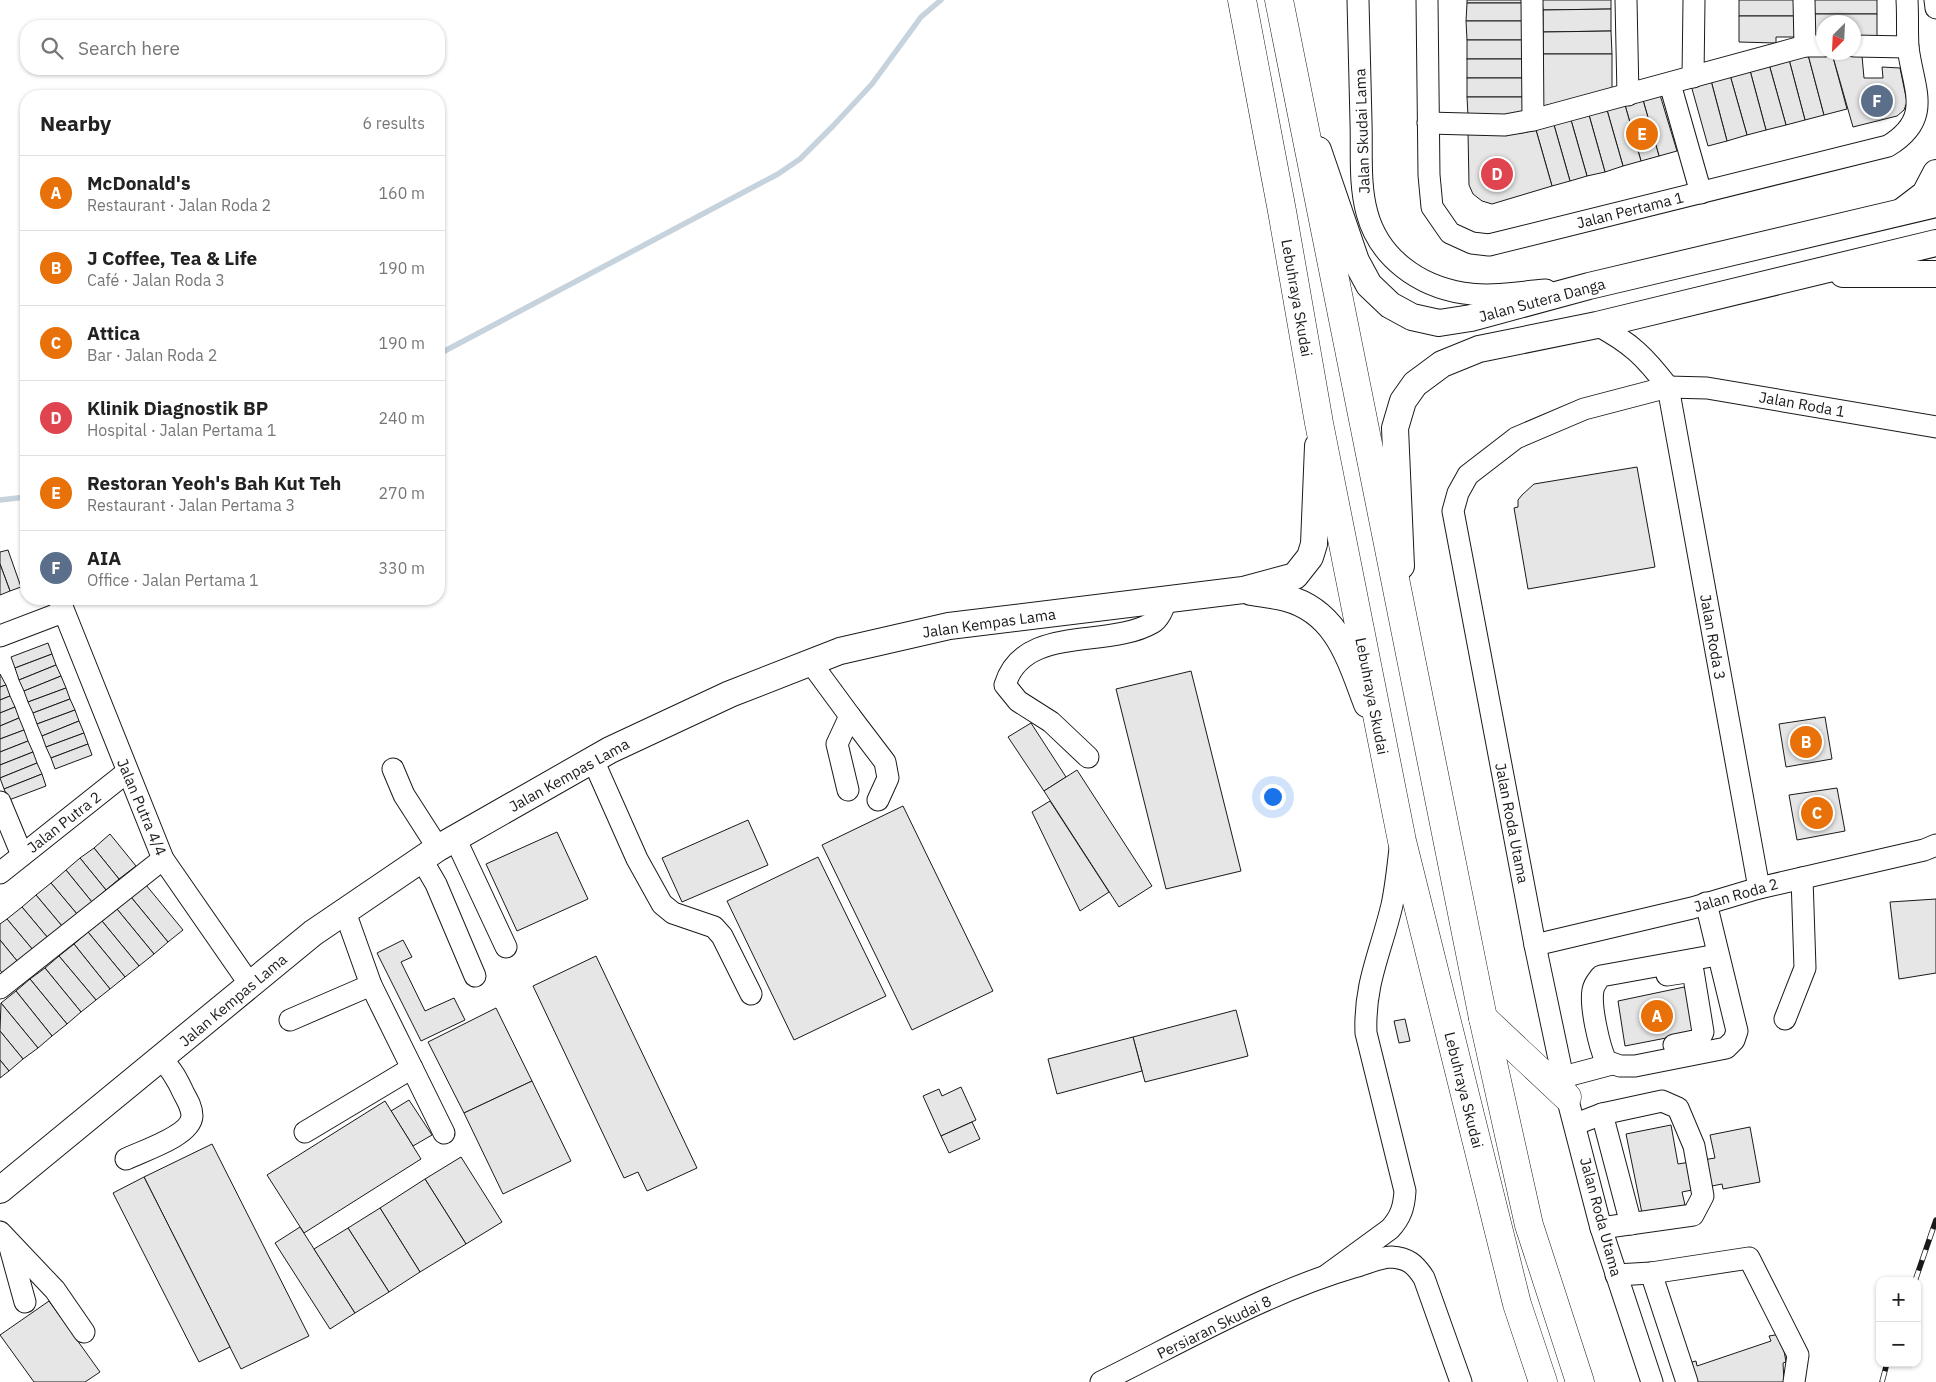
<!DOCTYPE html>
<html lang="en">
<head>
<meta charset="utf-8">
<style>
  body { margin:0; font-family:"IBM Plex Sans",sans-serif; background:#f6f6f6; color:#222 }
  .controls { position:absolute; right:15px; bottom:15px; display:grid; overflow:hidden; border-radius:10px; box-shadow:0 1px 4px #0004 }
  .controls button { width:45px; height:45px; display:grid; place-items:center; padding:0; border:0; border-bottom:1px solid #e0e0e0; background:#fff; color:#222; font:25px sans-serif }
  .compass { position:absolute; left:1816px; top:15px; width:45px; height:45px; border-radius:50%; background:#fff; box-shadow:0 1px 4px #0004; rotate:204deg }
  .you { position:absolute; left:1272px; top:796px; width:18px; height:18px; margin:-12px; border:4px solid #fff; border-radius:50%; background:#1a73e8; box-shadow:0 0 0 8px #1a73e833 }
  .badge { display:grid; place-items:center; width:32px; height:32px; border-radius:50%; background:#c62828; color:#fff; font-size:16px; font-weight:700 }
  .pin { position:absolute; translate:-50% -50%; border:2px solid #fff; box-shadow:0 1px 5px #0006 }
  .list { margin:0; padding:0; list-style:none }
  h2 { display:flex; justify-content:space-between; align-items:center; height:65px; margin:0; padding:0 20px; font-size:21px }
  h2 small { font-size:16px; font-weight:400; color:#767676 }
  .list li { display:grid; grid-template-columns:32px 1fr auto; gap:15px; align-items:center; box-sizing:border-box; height:75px; padding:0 20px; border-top:1px solid #e0e0e0 }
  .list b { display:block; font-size:19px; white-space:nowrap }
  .list p { margin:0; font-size:16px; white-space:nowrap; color:#767676 }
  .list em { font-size:16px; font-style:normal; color:#767676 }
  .icon { flex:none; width:28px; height:28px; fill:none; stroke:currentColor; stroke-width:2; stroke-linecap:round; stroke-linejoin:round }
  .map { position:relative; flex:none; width:1936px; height:1382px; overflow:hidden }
  .search { position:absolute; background:#fff; box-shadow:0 1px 4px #0004; left:20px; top:20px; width:425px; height:55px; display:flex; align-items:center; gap:12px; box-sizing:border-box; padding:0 18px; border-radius:20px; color:#767676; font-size:19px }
  .panel { position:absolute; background:#fff; box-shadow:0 1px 4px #0004; left:20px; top:90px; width:425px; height:515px; border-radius:20px }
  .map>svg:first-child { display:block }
</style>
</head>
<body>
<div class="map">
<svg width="1936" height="1382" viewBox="0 0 1936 1382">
  <rect width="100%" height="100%" fill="#fff"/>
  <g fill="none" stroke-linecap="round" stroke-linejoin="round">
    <!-- stream -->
    <g stroke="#c6d2dc" stroke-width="5.5">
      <path d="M439 354 778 174 800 159 833 126 872 84 921 17 941 0"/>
      <path d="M0 500 26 497"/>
    </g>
  </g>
  <!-- building -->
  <g fill="#e6e6e6" stroke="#1a1a1a">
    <rect x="1467" y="0" width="59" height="3"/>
    <path d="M1542 0H1611V9L1543 10Z"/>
    <rect x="1739" y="0" width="62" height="16"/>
    <rect x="1808" y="0" width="69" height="14"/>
    <path d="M1467 3H1526V21H1466Z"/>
    <path d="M1611 9V31L1543 32V10Z"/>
    <path d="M1808 14H1877V43L1854 44V22H1824V36H1808Z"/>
    <path d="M1739 16H1801V37H1776V43L1739 42Z"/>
    <path d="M1466 21H1526V40H1467Z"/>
    <path d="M1611 31 1612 54H1543V32Z"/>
    <rect x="1467" y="40" width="59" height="19"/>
    <path d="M1806 47 1824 115 1805 120 1787 52Z"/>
    <path d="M1806 47 1833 57 1847 109 1824 115Z"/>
    <path d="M1787 52 1805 120 1786 125 1767 57Z"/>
    <path d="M1543 54H1612V91L1543 106Z"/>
    <path d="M1862 56 1864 78H1883L1882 67 1900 68 1907 102 1904 110 1897 116 1853 127 1833 57Z"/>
    <path d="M1767 57 1786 125 1766 130 1748 63Z"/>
    <rect x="1467" y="59" width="59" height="19"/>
    <path d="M1748 63 1766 130 1747 135 1728 68Z"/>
    <path d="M1728 68 1747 135 1727 141 1709 73Z"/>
    <path d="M1709 73 1727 141 1708 146 1689 78Z"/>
    <rect x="1467" y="78" width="59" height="19"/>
    <path d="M1660 95 1677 151 1659 156 1643 100Z"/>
    <path d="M1467 97H1526L1528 110 1511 116H1468Z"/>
    <path d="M1643 100 1659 156 1641 161 1625 105Z"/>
    <path d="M1625 105 1641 161 1623 166 1607 110Z"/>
    <path d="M1607 110 1623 166 1605 172 1589 115Z"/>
    <path d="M1589 115 1605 172 1587 176 1571 120Z"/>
    <path d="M1571 120 1587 176 1570 181 1554 125Z"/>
    <path d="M1554 125 1570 181 1552 186 1536 130Z"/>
    <path d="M1536 130 1552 186 1492 204 1482 201 1473 194 1469 185 1468 132 1522 133Z"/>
    <path d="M1637 467 1655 567 1528 589 1514 508 1518 507V500L1522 495 1534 484Z"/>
    <path d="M8 550 21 587 10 591 0 564V552Z"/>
    <path d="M0 564 10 591 0 595Z"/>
    <path d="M48 643 52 654 15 668 11 657Z"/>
    <path d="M52 654 56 665 19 680 15 668Z"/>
    <path d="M56 665 61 676 24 691 19 680Z"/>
    <path d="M1191 671 1241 871 1166 889 1116 689Z"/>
    <path d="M0 674 6 685 0 687Z"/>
    <path d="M61 676 66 688 28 702 24 691Z"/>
    <path d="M6 685 10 696 0 700V687Z"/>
    <path d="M66 688 70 699 33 713 28 702Z"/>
    <path d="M10 696 15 707 0 713V700Z"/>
    <path d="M70 699 75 710 37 724 33 713Z"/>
    <path d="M15 707 19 718 0 726V713Z"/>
    <path d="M75 710 79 721 42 736 37 724Z"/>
    <path d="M1825 717 1832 759 1786 767 1779 724Z"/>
    <path d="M19 718 24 730 0 739V726Z"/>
    <path d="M79 721 84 733 46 747 42 736Z"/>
    <path d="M1031 723 1066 777 1044 791 1008 737Z"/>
    <path d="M24 730 28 741 0 752V739Z"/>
    <path d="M84 733 88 744 51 758 46 747Z"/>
    <path d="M28 741 33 752 0 765V752Z"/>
    <path d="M88 744 92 755 55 769 51 758Z"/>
    <path d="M33 752 37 763 0 778V765Z"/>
    <path d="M37 763 42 774 4 789 0 778Z"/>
    <path d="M1077 770 1152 886 1119 907 1044 791Z"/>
    <path d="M42 774 46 786 9 800 4 789Z"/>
    <path d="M1837 788 1845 831 1797 840 1789 795Z"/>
    <path d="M1050 801 1109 892 1080 911 1032 812Z"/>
    <path d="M903 806 993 991 912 1030 822 845Z"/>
    <path d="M748 820 768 865 682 902 662 858Z"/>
    <path d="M557 832 588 899 517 931 486 864Z"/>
    <path d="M110 834 136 866 119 879 94 848Z"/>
    <path d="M94 848 119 879 106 890 80 858Z"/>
    <path d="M818 857 886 996 794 1040 727 901Z"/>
    <path d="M80 858 106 890 92 902 66 870Z"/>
    <path d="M66 870 92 902 77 914 51 883Z"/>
    <path d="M51 883 77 914 62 926 36 895Z"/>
    <path d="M146 885 183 930 168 942 131 897Z"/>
    <path d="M36 895 62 926 48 938 22 907Z"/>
    <path d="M131 897 168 942 154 954 117 909Z"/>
    <path d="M1936 899V973L1899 979 1890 902Z"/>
    <path d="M22 907 48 938 33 950 7 919Z"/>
    <path d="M117 909 154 954 139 966 102 921Z"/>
    <path d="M7 919 33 950 18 962 0 940V924Z"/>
    <path d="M102 921 139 966 125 977 88 932Z"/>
    <path d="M88 932 125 977 110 989 74 944Z"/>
    <path d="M0 940 18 962 3 974 0 970Z"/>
    <path d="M403 940 412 957 401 962 425 1011 454 998 465 1020 421 1041 377 953Z"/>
    <path d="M74 944 110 989 96 1000 59 956Z"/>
    <path d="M59 956 96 1000 81 1012 45 968Z"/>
    <path d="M596 956 697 1168 647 1191 638 1172 624 1178 533 986Z"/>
    <path d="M45 968 81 1012 67 1024 30 979Z"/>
    <path d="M30 979 67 1024 52 1036 16 991Z"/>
    <path d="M1689 986 1697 1032 1625 1046 1618 1001Z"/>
    <path d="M16 991 52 1036 38 1048 1 1003Z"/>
    <path d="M1 1003 38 1048 23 1059 0 1031Z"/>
    <path d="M496 1008 532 1081 464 1113 428 1042Z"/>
    <path d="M1236 1010 1248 1056 1145 1082 1133 1037Z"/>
    <path d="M1405 1019 1410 1041 1399 1043 1394 1021Z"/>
    <path d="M0 1031 23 1059 9 1071 0 1060Z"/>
    <path d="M1133 1037 1142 1071 1057 1094 1048 1059Z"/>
    <path d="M0 1060 9 1071 0 1078Z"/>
    <path d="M532 1081 571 1161 503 1194 464 1113Z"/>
    <path d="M961 1087 976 1120 941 1136 923 1096 939 1089 942 1096Z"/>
    <path d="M409 1100 432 1135 413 1146 391 1111Z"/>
    <path d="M385 1101 421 1159 304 1233 267 1175Z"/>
    <path d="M972 1122 980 1139 949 1153 941 1136Z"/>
    <path d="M1671 1125 1678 1164 1715 1158 1710 1135 1750 1127 1760 1182 1723 1189 1722 1184 1682 1192 1685 1205 1642 1213 1626 1134Z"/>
    <path d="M212 1144 309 1336 241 1369 144 1177Z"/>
    <path d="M461 1157 502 1222 466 1244 425 1179Z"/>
    <path d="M144 1177 230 1347 199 1362 113 1193Z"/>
    <path d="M425 1179 466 1244 420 1272 380 1208Z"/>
    <path d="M380 1208 420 1272 389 1292 348 1228Z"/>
    <path d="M300 1227 355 1313 330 1329 275 1243Z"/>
    <path d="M348 1228 389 1292 355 1313 314 1249Z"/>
    <path d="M49 1301 100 1372 85 1382H34L0 1335Z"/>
    <path d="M1781 1334 1786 1362 1783 1363 1784 1382H1690L1684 1364 1696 1361 1697 1366 1771 1341 1769 1336Z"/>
  </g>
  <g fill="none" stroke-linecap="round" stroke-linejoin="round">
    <!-- minor casing -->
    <g stroke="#1a1a1a" stroke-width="23">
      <g id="minor">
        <path d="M1358 0C1359 41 1360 81 1361 122 1362 151 1359 184 1367 213 1379 258 1419 286 1463 293 1490 298 1519 292 1546 290"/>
        <path d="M1427 0 1429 175 1432 207 1450 233 1472 243 1489 245 1888 146C1934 118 1913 89 1908 47 1907 31 1908 15 1907 0"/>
        <path d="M1532 0 1533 120"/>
        <path d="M1626 0 1628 95"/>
        <path d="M1804 0 1805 46"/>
        <path d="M1935 0 1936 8"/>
        <path d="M1854 46 1908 47"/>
        <path d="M1693 77 1694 0"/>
        <path d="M1670 84 1701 193"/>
        <path d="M1428 123 1505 125 1533 120 1805 46H1824"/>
        <path d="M1597 325C1631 343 1645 357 1668 387L1759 888"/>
        <path d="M59 599 163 859 251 986"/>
        <path d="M0 636 63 612"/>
        <path d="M811 663 850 716 837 744 848 790"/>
        <path d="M850 716 885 762 888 778 878 800"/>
        <path d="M1088 757 1051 722 1018 701 1005 685C1023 624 1107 649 1152 623 1159 619 1163 609 1166 601"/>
        <path d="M593 760 637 859 662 904 673 913 714 927 722 936 751 994"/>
        <path d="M393 769 404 795 438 848"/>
        <path d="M0 802 22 855"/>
        <path d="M455 838 506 947"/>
        <path d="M422 860 436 884 475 976"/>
        <path d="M0 873 127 772"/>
        <path d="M1706 903 1737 1031 1734 1040 1726 1048 1635 1066H1620L1606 1061C1599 1046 1590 1006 1593 990 1594 984 1598 980 1601 976L1717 955"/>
        <path d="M1535 945 1692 908 1759 888 1924 850 1936 845"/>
        <path d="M1667 975 1693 971 1703 1032 1699 1040 1674 1045"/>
        <path d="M0 988 163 859"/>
        <path d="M1785 1019 1805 968 1802 878"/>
        <path d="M290 1020 371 985"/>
        <path d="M412 1068 444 1133"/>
        <path d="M1563 1077 1612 1064"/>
        <path d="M1602 1114 1631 1224"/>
        <path d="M1576 1124 1602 1114 1662 1101 1678 1108 1694 1146 1703 1196 1693 1215 1601 1228"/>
        <path d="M305 1132 412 1068 371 985 345 912"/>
        <path d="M126 1159C142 1151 191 1136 192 1116 192 1108 188 1101 184 1094 178 1081 172 1069 161 1059"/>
        <path d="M0 1232 55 1290 84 1332"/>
        <path d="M9 1244 25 1302"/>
        <path d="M1651 1273 1687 1382"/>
        <path d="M1327 1275 1390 1229C1401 1217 1404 1207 1405 1191L1366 1033C1364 983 1381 952 1392 905 1396 886 1398 867 1400 848"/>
        <path d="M1616 1275 1651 1273 1749 1258 1798 1355 1794 1382"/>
        <path d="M1101 1382C1182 1342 1268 1292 1354 1267 1365 1264 1380 1257 1391 1257 1408 1258 1415 1264 1424 1278L1461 1382"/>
        <path d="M1652 1382 1601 1228 1567 1097 1535 945 1453 511 1458 493 1468 475 1516 438 1584 409 1668 387 1707 388 1936 427"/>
      </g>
    </g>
    <!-- major casing -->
    <g stroke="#1a1a1a" stroke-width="28">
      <g id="major">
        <path d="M1318 150 1356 261 1369 285 1390 305 1412 317 1439 323 1471 318 1589 286 1936 204"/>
        <path d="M1904 210 1925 194 1936 173"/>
        <path d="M1843 274H1936"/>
        <path d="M1401 566 1395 428 1403 401 1415 384 1442 364 1479 349 1597 325 1936 243"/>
        <path d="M1251 592C1263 594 1275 595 1286 598 1338 612 1350 660 1367 704"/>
        <path d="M0 1190 313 933 438 848 610 750 730 694 840 651 949 626 1243 590 1295 576 1310 557 1314 544 1318 446"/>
      </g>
    </g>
    <!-- highway casing -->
    <g stroke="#1a1a1a" stroke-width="29">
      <g id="highway">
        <path d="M1242 0 1282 211 1319 423 1402 841 1517 1304 1543 1382"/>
        <path d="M1279 0 1483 1018 1529 1225 1580 1382"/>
        <path d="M1483 1018 1567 1097"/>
      </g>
    </g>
    <!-- minor -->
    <use href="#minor" stroke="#fff" stroke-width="21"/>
    <!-- major -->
    <use href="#major" stroke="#fff" stroke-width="26"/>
    <!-- highway -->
    <use href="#highway" stroke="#fff" stroke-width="28"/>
    <!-- rail casing -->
    <g stroke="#1a1a1a" stroke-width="5.5">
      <g id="rail">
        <path d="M1915 1281 1936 1220"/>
        <path d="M1882 1382 1887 1363"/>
      </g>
    </g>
    <!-- rail -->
    <use href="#rail" stroke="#fff" stroke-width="4" stroke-dasharray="11" stroke-linecap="butt"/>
  </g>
  <g text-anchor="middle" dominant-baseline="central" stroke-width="4" stroke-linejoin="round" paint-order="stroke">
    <!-- street labels -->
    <g font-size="15" fill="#1a1a1a" stroke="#fff">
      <text transform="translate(1362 131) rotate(-92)">Jalan Skudai Lama</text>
      <text transform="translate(1630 210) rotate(-14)">Jalan Pertama 1</text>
      <text transform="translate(1297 298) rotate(80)">Lebuhraya Skudai</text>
      <text transform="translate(1542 300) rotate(-15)">Jalan Sutera Danga</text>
      <text transform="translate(1802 404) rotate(10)">Jalan Roda 1</text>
      <text transform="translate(989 623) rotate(-8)">Jalan Kempas Lama</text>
      <text transform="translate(1713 637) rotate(80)">Jalan Roda 3</text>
      <text transform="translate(1372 696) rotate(79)">Lebuhraya Skudai</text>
      <text transform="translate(569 775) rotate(-29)">Jalan Kempas Lama</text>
      <text transform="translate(142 807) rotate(67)">Jalan Putra 4/4</text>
      <text transform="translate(64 822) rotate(-38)">Jalan Putra 2</text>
      <text transform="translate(1512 823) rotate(79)">Jalan Roda Utama</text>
      <text transform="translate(1736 895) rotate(-16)">Jalan Roda 2</text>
      <text transform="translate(233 1000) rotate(-40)">Jalan Kempas Lama</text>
      <text transform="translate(1464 1090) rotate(76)">Lebuhraya Skudai</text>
      <text transform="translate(1601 1217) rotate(75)">Jalan Roda Utama</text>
      <text transform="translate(1214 1327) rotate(-26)">Persiaran Skudai 8</text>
    </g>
  </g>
</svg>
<div class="controls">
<button>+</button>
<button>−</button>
</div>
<svg class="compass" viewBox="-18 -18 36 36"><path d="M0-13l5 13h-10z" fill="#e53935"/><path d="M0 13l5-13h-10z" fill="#767676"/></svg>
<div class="you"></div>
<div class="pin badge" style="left:1657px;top:1016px;background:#e8710a">A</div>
<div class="pin badge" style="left:1806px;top:742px;background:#e8710a">B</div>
<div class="pin badge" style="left:1817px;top:813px;background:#e8710a">C</div>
<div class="pin badge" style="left:1497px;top:174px;background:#e0444e">D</div>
<div class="pin badge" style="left:1642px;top:134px;background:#e8710a">E</div>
<div class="pin badge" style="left:1877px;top:101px;background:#5c6f8a">F</div>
<div class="search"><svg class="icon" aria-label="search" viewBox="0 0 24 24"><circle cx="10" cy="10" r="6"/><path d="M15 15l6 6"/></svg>Search here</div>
<section class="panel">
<h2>Nearby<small>6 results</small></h2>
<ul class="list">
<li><span class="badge" style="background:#e8710a">A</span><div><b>McDonald's</b><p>Restaurant · Jalan Roda 2</p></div><em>160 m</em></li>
<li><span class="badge" style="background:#e8710a">B</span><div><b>J Coffee, Tea &amp; Life</b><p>Café · Jalan Roda 3</p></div><em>190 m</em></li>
<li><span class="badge" style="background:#e8710a">C</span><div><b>Attica</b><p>Bar · Jalan Roda 2</p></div><em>190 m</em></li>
<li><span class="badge" style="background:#e0444e">D</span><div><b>Klinik Diagnostik BP</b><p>Hospital · Jalan Pertama 1</p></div><em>240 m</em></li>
<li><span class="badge" style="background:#e8710a">E</span><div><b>Restoran Yeoh's Bah Kut Teh</b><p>Restaurant · Jalan Pertama 3</p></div><em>270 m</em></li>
<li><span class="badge" style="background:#5c6f8a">F</span><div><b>AIA</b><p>Office · Jalan Pertama 1</p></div><em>330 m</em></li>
</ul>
</section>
</div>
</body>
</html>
